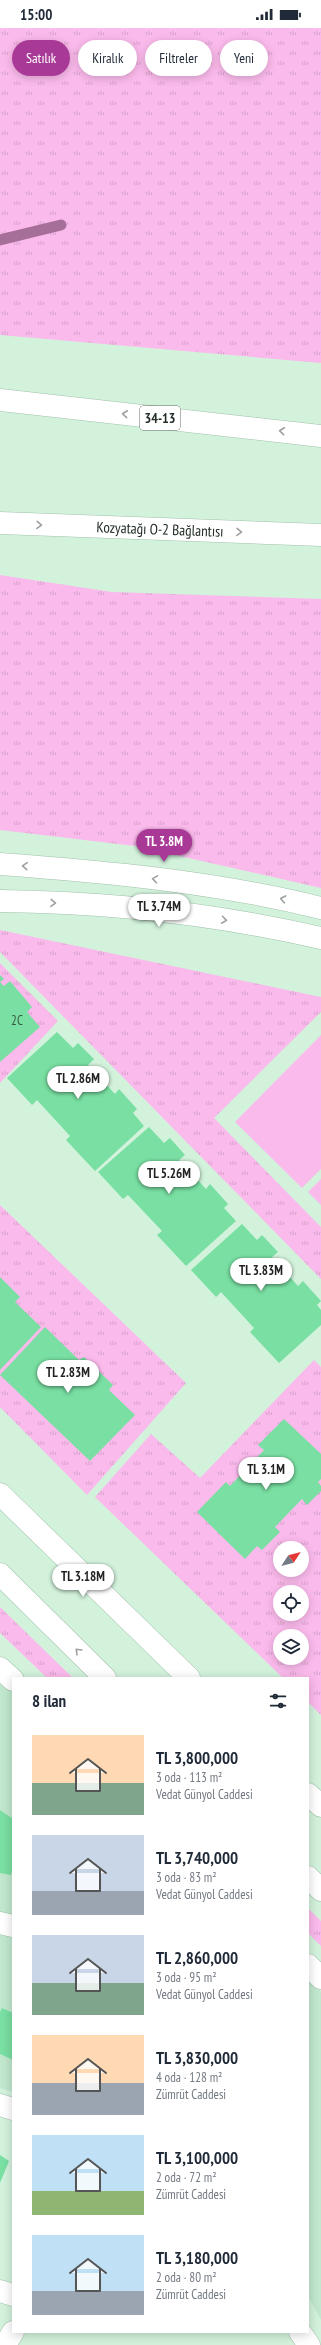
<!DOCTYPE html>
<html lang="tr">
<head>
<meta charset="utf-8">
<style>
	:root { --surface:#fff; --page:#f6f6f7; --text:#1f2937; --muted:#747a83; --accent:#a93996 }
	body { margin:0; font-family:"PT Sans Narrow",sans-serif; background:var(--page); color:var(--text); height:100vh; display:flex; flex-direction:column; font-size:15px; white-space:nowrap }
	* { box-sizing:border-box; margin:0 }
	p { font-size:13px; color:var(--muted) }
	.icon { flex:none; width:22px; height:22px; fill:none; stroke:currentColor; stroke-width:2; stroke-linecap:round; stroke-linejoin:round }
	.map { position:relative; flex:1; overflow:hidden }
	.panel { position:absolute; left:12px; top:1649px; width:297px; height:656px; display:flex; flex-direction:column; background:var(--surface); border-radius:0px; box-shadow:0 2px 10px #0003 }
	.panel>* { flex:none }
	.top-card { position:absolute; left:12px; top:12px; width:297px; height:36px; display:flex; gap:8px }
	.needle { width:26px; rotate:54deg }
	.buttons { position:absolute; left:273px; top:1513px; display:grid; gap:8px }
	.buttons a { display:grid; place-items:center; width:36px; height:36px; border-radius:50%; background:var(--surface); box-shadow:0 2px 10px #0003; font-size:20px }
	.price { position:absolute; translate:-50% -34px; padding:0 9px; border-radius:14px; background:#fff; color:#222; font-size:13px; line-height:26px; filter:drop-shadow(0 1px 2px #0008) }
	.price::after { content:''; position:absolute; left:50%; top:24px; width:12px; height:9px; margin-left:-6px; background:inherit; clip-path:polygon(0 0,100% 0,50% 100%) }
	.price.current { background:var(--accent); color:#fff }
	ul { padding:0; list-style:none }
	li { display:flex; align-items:center; gap:12px; height:100px; padding:0 20px }
	li span { display:grid; place-items:center; flex:none; width:112px; height:80px; border-radius:0px; color:#555 }
	li>.icon { margin-inline-start:auto }
	span .icon { width:48px; height:48px; fill:#fffc; stroke-width:1 }
	li b { font-size:17px }
	h2 { display:flex; justify-content:space-between; align-items:center; height:48px; padding:0 20px; font-size:17px }
	.chip { padding:0 14px; border-radius:18px; background:var(--surface); box-shadow:0 2px 10px #0003; font-size:14px; line-height:36px }
	.chip.current { background:var(--accent); color:#fff }
	.status { display:flex; justify-content:space-between; align-items:center; height:28px; padding:0 20px; background:var(--surface); direction:ltr }
	.status svg { height:11px; fill:currentColor }
	.map>svg:first-child { display:block }
	.built { fill:#c1e8ce }
	.grass { fill:url(#grass-tufts); fill-rule:evenodd }
	.garden { fill:#fbbaec }
	.lines { fill:none; stroke-linecap:round; stroke-linejoin:round }
	.stream { stroke:#a66f9a; stroke-width:11 }
	.building { fill:#79dfa2 }
	.street-casing { stroke:#a2c1ac; stroke-width:23 }
	.secondary-casing { stroke:#a2c1ac; stroke-width:23 }
	.primary-casing { stroke:#a2c1ac; stroke-width:23 }
	.highway-casing { stroke:#a2c1ac; stroke-width:23 }
	.street { stroke:#fff; stroke-width:22 }
	.secondary { stroke:#fff; stroke-width:22 }
	.primary { stroke:#fff; stroke-width:22 }
	.highway { stroke:#fff; stroke-width:22 }
	.oneway { stroke:#9ca19d }
	.labels { text-anchor:middle; dominant-baseline:central; stroke-width:3; stroke-linejoin:round; paint-order:stroke }
	.number-label { font-size:13px; fill:#385a45 }
	.shield { fill:#fff; stroke:#646d67; stroke-width:1 }
	.shield-label { font-size:14px; font-weight:bold; fill:#222e26 }
	.street-label { font-size:15px; fill:#222e26; stroke:#fff }
</style>
</head>
<body>
<div class="status"><b>15:00</b><svg viewBox="0 0 49 12"><path d="M0 12V9h3v3zM5 12V6h3v6zM10 12V3h3v9zM15 12V0h3v12zM26 1h20v11H26zM47 4h2v5h-2z"/></svg></div>
<div class="map">
<svg width="321" height="2317" viewBox="0 0 321 2317">
	<defs>
		<pattern id="grass-tufts" width="24" height="20" patternUnits="userSpaceOnUse"><rect width="24" height="20" fill="#fbbaec"/><path d="M3 7l-1-3M5 7V3M7 7l1-3M15 17l-1-3M17 17v-4M19 17l1-3" fill="none" stroke="#d7a0ca"/></pattern>
	</defs>
	<rect width="100%" height="100%" fill="#d2f2dc"/>
	<!-- built -->
	<path class="built" d="M 0,1640 L 13,1652 L 13,2064 L 0,2060 Z
		M 308,1952 L 321,1964 L 321,2292 L 308,2268 Z"/>
	<!-- grass -->
	<path class="grass" d="M 0,0 L 321,0 L 321,335 L 0,307 Z
		M 0,547 L 112,564 L 321,571 L 321,860 L 135,818 L 0,802 Z
		M 0,902 L 321,969 L 321,984 L 214,1090 L 321,1199 L 321,1251 L 0,924 Z
		M 0,935 L 58,993 L 0,1055 Z
		M 0,1177 L 186,1355 L 87,1467 L 0,1379 Z
		M 314,1332 L 321,1339 L 321,1687 L 308,1674 L 308,1650 L 283,1650 L 95,1469 L 151,1406 L 200,1450 ZM 280,1520 L 302,1520 L 302,1542 L 280,1542 ZM 280,1564 L 302,1564 L 302,1586 L 280,1586 ZM 280,1608 L 302,1608 L 302,1630 L 280,1630 Z
		M 0,1579 L 73,1650 L 47,1650 L 0,1605 Z
		M 308,1880 L 321,1893 L 321,1918 L 308,1905 Z"/>
	<!-- garden -->
	<path class="garden" d="M 321,1007 L 321,1141 L 302,1160 L 235,1094 Z
		M 321,1151 L 321,1177 L 308,1164 Z"/>
	<g class="lines">
		<!-- stream -->
		<path class="stream" d="M 0,212 L 61,197"/>
	</g>
	<!-- building -->
	<path class="building" d="M 0,947 L 4,951 L 0,954 L 4,958 L 10,953 L 32,979 L 27,984 L 40,999 L 0,1034 Z
		M 57,1004 L 73,1020 L 78,1015 L 94,1031 L 88,1037 L 115,1066 L 119,1061 L 137,1081 L 133,1085 L 144,1098 L 95,1143 L 66,1112 L 70,1108 L 37,1072 L 32,1077 L 7,1050 Z
		M 149,1099 L 164,1115 L 170,1110 L 185,1127 L 179,1132 L 206,1161 L 210,1156 L 228,1176 L 224,1180 L 236,1193 L 186,1238 L 157,1207 L 162,1203 L 128,1167 L 123,1171 L 98,1144 Z
		M 242,1196 L 257,1212 L 262,1207 L 278,1224 L 272,1229 L 298,1258 L 303,1253 L 321,1273 L 317,1277 L 321,1282 L 321,1297 L 279,1335 L 250,1304 L 254,1300 L 221,1264 L 216,1269 L 191,1242 Z
		M 0,1249 L 20,1269 L 15,1274 L 41,1299 L 0,1342 Z
		M 45,1299 L 79,1332 L 84,1329 L 113,1357 L 109,1362 L 135,1387 L 90,1433 L 0,1347 Z
		M 284,1391 L 321,1426 L 321,1451 L 318,1454 L 321,1458 L 321,1463 L 307,1477 L 302,1471 L 275,1499 L 280,1504 L 262,1522 L 257,1518 L 245,1531 L 197,1484 L 226,1454 L 230,1458 L 264,1422 L 258,1417 Z
		M 0,1782 L 13,1791 L 13,1839 L 11,1847 L 0,1845 Z
		M 2,1980 L 13,1985 L 13,2032 L 0,2026 L 0,1984 Z
		M 0,2127 L 9,2133 L 0,2155 Z"/>
	<g class="lines">
		<!-- street casing -->
		<g class="street-casing">
			<path id="street" d="M 0,1466 L 189,1650
				M 308,1766 L 321,1778
				M 0,1895 L 13,1898
				M 0,2077 L 13,2081
				M 0,2263 L 13,2267
				M 300,2304 L 309,2317
				M 5,2317 L 13,2304"/>
		</g>
		<!-- secondary casing -->
		<g class="secondary-casing">
			<path id="secondary" d="M 0,836 C 108,844 216,854 321,880
				M 0,873 C 108,874 216,886 321,910"/>
		</g>
		<!-- primary casing -->
		<g class="primary-casing">
			<path id="primary" d="M 0,1546 L 105,1650
				M 0,1640 L 13,1652
				M 308,1849 L 321,1862
				M 308,1937 L 321,1950"/>
		</g>
		<!-- highway casing -->
		<g class="highway-casing">
			<path id="highway" d="M 0,372 L 321,408
				M 0,495 L 321,507"/>
		</g>
		<!-- street -->
		<use href="#street" class="street"/>
		<!-- secondary -->
		<use href="#secondary" class="secondary"/>
		<!-- primary -->
		<use href="#primary" class="primary"/>
		<!-- highway -->
		<use href="#highway" class="highway"/>
	</g>
	<!-- one-way arrows -->
	<defs><path id="oneway-chevron" d="M-2-3.5L2.5 0L-2 3.5" fill="none" stroke-width="1.6" stroke-linecap="round" stroke-linejoin="round"/></defs>
	<g class="oneway">
		<use href="#oneway-chevron" transform="translate(125 386) rotate(-174)"/>
		<use href="#oneway-chevron" transform="translate(282 403) rotate(-174)"/>
		<use href="#oneway-chevron" transform="translate(39 497) rotate(2)"/>
		<use href="#oneway-chevron" transform="translate(239 504) rotate(2)"/>
		<use href="#oneway-chevron" transform="translate(25 838) rotate(-176)"/>
		<use href="#oneway-chevron" transform="translate(155 851) rotate(-171)"/>
		<use href="#oneway-chevron" transform="translate(283 871) rotate(-169)"/>
		<use href="#oneway-chevron" transform="translate(53 875) rotate(3)"/>
		<use href="#oneway-chevron" transform="translate(224 892) rotate(8)"/>
		<use href="#oneway-chevron" transform="translate(78 1623) rotate(-135)"/>
	</g>
	<g class="labels">
		<!-- number labels -->
		<g class="number-label">
			<text x="17" y="992">2C</text>
		</g>
		<!-- shield labels -->
		<rect class="shield" x="140" y="378" width="40" height="24" rx="3"/>
		<g class="shield-label">
			<text x="160" y="390">34-13</text>
		</g>
		<!-- street labels -->
		<g class="street-label">
			<text transform="translate(160 501) rotate(2)">Kozyatağı O-2 Bağlantısı</text>
		</g>
	</g>
</svg>
<div class="buttons">
<a><svg class="needle" viewBox="-14 -14 28 28"><path d="M0-13l5 13h-10z" fill="#e53935"/><path d="M0 13l5-13h-10z" fill="#747a83"/></svg></a>
<a><svg class="icon" aria-label="locate" viewBox="0 0 24 24"><circle cx="12" cy="12" r="6"/><path d="M12 2v4M12 18v4M2 12h4M18 12h4"/></svg></a>
<a><svg class="icon" aria-label="layers" viewBox="0 0 24 24"><path d="M12 4l9 5-9 5-9-5zM3 14l9 5 9-5"/></svg></a>
</div>
<b class="price current" style="left:164px;top:835px">TL 3.8M</b>
<b class="price" style="left:159px;top:900px">TL 3.74M</b>
<b class="price" style="left:78px;top:1072px">TL 2.86M</b>
<b class="price" style="left:169px;top:1167px">TL 5.26M</b>
<b class="price" style="left:261px;top:1264px">TL 3.83M</b>
<b class="price" style="left:68px;top:1366px">TL 2.83M</b>
<b class="price" style="left:266px;top:1463px">TL 3.1M</b>
<b class="price" style="left:83px;top:1570px">TL 3.18M</b>
<div class="top-card">
<a class="chip current">Satılık</a>
<a class="chip">Kiralık</a>
<a class="chip">Filtreler</a>
<a class="chip">Yeni</a>
</div>
<section class="panel">
<h2>8 ilan<svg class="icon" aria-label="filters" viewBox="0 0 24 24"><path d="M4 7h16M4 17h16"/><circle cx="9" cy="7" r="2"/><circle cx="15" cy="17" r="2"/></svg></h2>
<ul>
<li><span style="background:linear-gradient(#ffd9b3 60%,#7fa58c 0)"><svg class="icon" aria-label="home" viewBox="0 0 24 24"><path d="M3 11l9-7 9 7M6 9v11h12V9"/></svg></span><div><b>TL 3,800,000</b><p>3 oda · 113 m²</p><p>Vedat Günyol Caddesi</p></div></li>
<li><span style="background:linear-gradient(#c9d6e8 70%,#9aa5b1 0)"><svg class="icon" aria-label="home" viewBox="0 0 24 24"><path d="M3 11l9-7 9 7M6 9v11h12V9"/></svg></span><div><b>TL 3,740,000</b><p>3 oda · 83 m²</p><p>Vedat Günyol Caddesi</p></div></li>
<li><span style="background:linear-gradient(#c9d6e8 60%,#7fa58c 0)"><svg class="icon" aria-label="home" viewBox="0 0 24 24"><path d="M3 11l9-7 9 7M6 9v11h12V9"/></svg></span><div><b>TL 2,860,000</b><p>3 oda · 95 m²</p><p>Vedat Günyol Caddesi</p></div></li>
<li><span style="background:linear-gradient(#ffd9b3 60%,#9aa5b1 0)"><svg class="icon" aria-label="home" viewBox="0 0 24 24"><path d="M3 11l9-7 9 7M6 9v11h12V9"/></svg></span><div><b>TL 3,830,000</b><p>4 oda · 128 m²</p><p>Zümrüt Caddesi</p></div></li>
<li><span style="background:linear-gradient(#bfe0f5 70%,#8fb573 0)"><svg class="icon" aria-label="home" viewBox="0 0 24 24"><path d="M3 11l9-7 9 7M6 9v11h12V9"/></svg></span><div><b>TL 3,100,000</b><p>2 oda · 72 m²</p><p>Zümrüt Caddesi</p></div></li>
<li><span style="background:linear-gradient(#bfe0f5 70%,#9aa5b1 0)"><svg class="icon" aria-label="home" viewBox="0 0 24 24"><path d="M3 11l9-7 9 7M6 9v11h12V9"/></svg></span><div><b>TL 3,180,000</b><p>2 oda · 80 m²</p><p>Zümrüt Caddesi</p></div></li>
</ul>
</section>
</div>
</body>
</html>
